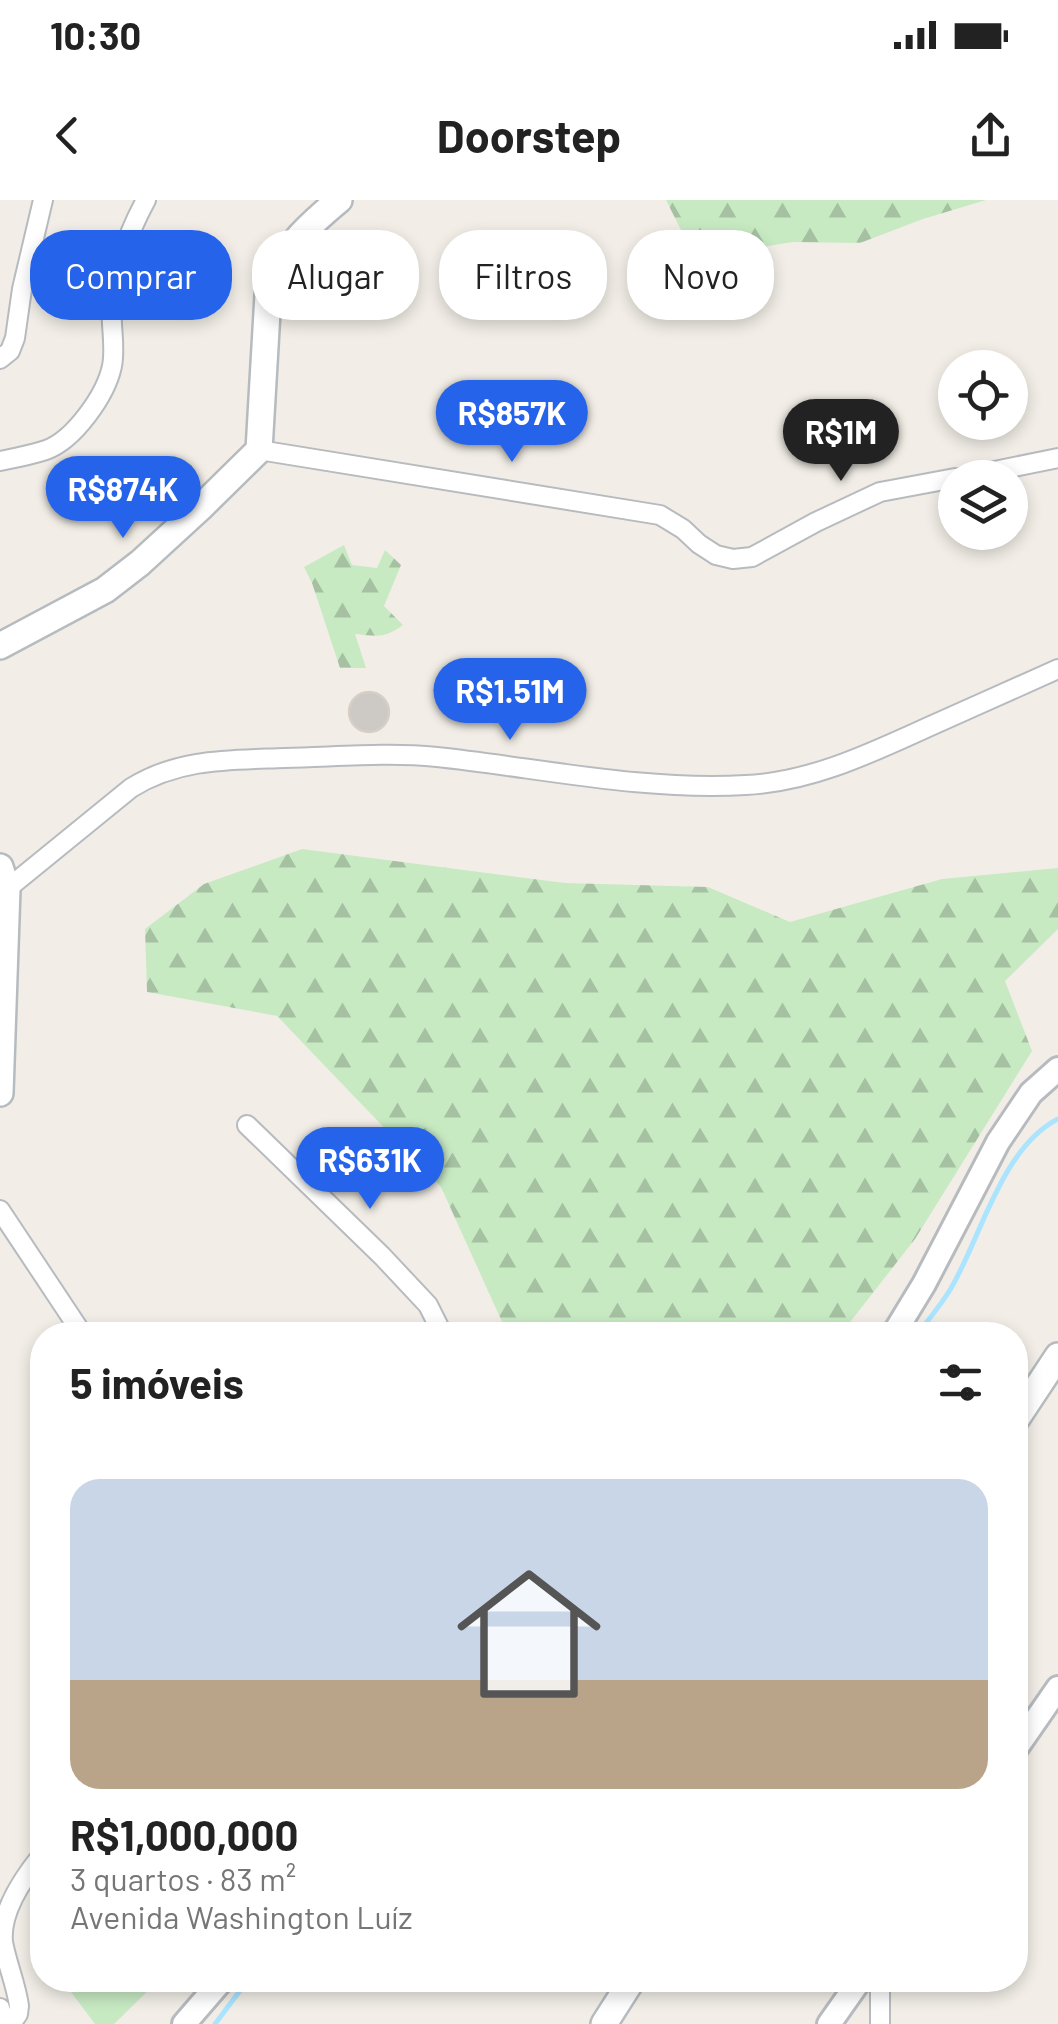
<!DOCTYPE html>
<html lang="pt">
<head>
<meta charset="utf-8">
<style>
	:root { --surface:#fff; --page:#f2f2f2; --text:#222; --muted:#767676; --line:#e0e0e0; --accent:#2563eb }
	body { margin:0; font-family:Barlow,sans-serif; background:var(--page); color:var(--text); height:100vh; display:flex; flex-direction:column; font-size:38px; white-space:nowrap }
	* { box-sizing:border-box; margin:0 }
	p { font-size:32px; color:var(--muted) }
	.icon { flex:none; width:55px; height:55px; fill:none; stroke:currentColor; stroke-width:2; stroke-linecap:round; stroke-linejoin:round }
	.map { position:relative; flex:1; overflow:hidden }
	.sheet { position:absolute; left:30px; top:1122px; width:998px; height:670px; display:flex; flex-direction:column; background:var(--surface); border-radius:40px; box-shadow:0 5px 15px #0003 }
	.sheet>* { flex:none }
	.hud { position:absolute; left:30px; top:30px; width:1000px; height:90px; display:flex; gap:20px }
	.buttons { position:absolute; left:938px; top:150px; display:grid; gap:20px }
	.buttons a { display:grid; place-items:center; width:90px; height:90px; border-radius:50%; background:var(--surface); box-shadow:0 5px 15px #0003; font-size:50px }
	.price { position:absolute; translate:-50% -85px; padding:0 22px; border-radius:35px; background:var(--accent); color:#fff; font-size:32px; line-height:65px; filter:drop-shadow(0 2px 5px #0008) }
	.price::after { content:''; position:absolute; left:50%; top:60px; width:30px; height:22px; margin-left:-15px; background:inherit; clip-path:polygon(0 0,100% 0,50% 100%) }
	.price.selected { background:#222; color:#fff }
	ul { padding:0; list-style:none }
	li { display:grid; align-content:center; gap:20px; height:530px; padding:0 40px }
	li+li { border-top:2px solid var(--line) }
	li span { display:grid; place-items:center; height:310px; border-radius:30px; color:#555 }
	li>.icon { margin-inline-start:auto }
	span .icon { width:180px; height:180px; fill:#fffc; stroke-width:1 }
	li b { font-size:42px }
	h2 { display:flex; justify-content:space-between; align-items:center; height:120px; padding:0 40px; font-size:42px }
	.tag { padding:0 35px; border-radius:40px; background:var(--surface); box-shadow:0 5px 15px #0003; font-size:35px; line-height:90px }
	.tag.selected { background:var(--accent); color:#fff }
	.status { display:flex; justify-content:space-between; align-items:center; height:70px; padding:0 50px; background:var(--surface); direction:ltr }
	.status svg { height:28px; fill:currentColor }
	header { display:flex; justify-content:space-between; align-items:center; height:130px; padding:0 40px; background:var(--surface); font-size:45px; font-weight:700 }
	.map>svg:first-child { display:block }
	.grass { fill:#c7eac3 }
	.forest { fill:url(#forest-firs) }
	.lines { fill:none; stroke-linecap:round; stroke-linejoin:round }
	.stream { stroke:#aae4ff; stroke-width:5 }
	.building { fill:#cdc9c4; stroke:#d7cfc5; stroke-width:2.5 }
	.minor-casing { stroke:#b7bbbf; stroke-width:22 }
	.tertiary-casing { stroke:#b7bbbf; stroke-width:28 }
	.secondary-casing { stroke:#b5bbbf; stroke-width:30 }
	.minor { stroke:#fff; stroke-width:18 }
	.tertiary { stroke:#fff; stroke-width:22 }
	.secondary { stroke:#fff; stroke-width:25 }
</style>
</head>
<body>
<div class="status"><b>10:30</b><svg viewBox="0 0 49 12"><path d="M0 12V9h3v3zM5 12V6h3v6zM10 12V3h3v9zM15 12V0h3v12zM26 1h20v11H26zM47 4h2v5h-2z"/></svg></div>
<header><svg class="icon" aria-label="back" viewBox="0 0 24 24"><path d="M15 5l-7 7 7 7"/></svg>Doorstep<svg class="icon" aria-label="share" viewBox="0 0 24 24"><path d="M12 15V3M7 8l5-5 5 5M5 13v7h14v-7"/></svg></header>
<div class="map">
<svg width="1058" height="1824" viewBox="0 0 1058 1824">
	<defs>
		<pattern id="forest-firs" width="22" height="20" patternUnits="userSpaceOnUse" patternTransform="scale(2.5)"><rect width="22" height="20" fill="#c7eac3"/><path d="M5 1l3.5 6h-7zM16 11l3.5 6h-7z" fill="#a5c1a2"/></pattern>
	</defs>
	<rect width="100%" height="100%" fill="#f2eee7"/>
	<!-- grass -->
	<path class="grass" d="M 62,1780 L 159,1780 L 114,1824 L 95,1824 Z"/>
	<!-- forest -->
	<path class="forest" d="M 666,0 L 986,0 L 923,19 L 860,43 L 793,42 L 695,58 Z
		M 344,345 L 352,365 L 377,368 L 385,350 L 401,365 L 384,406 L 403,425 C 384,439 377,436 355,434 L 366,468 L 340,468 L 312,383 L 304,367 Z
		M 302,649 L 565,683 L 708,687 L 790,722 L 942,679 L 1058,668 L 1058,729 L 1005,781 L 1032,851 L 915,1039 L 840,1135 L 508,1135 L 441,987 L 277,816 L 147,792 L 145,729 L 204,684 Z"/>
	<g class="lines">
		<!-- stream -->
		<path class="stream" d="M 917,1135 C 928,1120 940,1106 950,1090 C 981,1038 1001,948 1058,919
			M 215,1824 L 248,1780"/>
	</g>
	<!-- building -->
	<path class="building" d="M349 512a20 20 0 1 1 40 0a20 20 0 1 1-40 0Z"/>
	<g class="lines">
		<!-- minor casing -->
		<g class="minor-casing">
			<path id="minor" d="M 0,159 L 10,151 L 15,138 L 22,89 L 43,0
				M 259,250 L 660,315 L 683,329 L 699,344 L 716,355 L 733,359 L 752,357 L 816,322 L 880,292 L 955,278
				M 0,261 C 15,258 31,255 46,250 C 74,240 106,195 112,166 C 116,146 110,124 112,104 C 116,68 129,31 146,0
				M 960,278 L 1058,258
				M 7,689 L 131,588 C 179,558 230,560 285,558 C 335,557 387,552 437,557 C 540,568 642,591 746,585 C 810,582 869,554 926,528 C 970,508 1014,489 1058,469
				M 247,925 L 382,1056 L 428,1105 L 443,1135
				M 0,1010 L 83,1135
				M 880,1780 L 880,1824
				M 0,1808 L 4,1824
				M 11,1824 L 18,1814 L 19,1806 C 16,1784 7,1764 3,1742 C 0,1711 24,1677 42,1655"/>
		</g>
		<!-- tertiary casing -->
		<g class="tertiary-casing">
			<path id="tertiary" d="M 893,1135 L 924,1084 L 998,942 L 1031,893 L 1058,869
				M 1015,1550 L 1058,1488
				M 184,1824 L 222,1780
				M 829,1824 L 860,1780"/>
		</g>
		<!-- secondary casing -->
		<g class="secondary-casing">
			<path id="secondary" d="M 0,446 L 105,390 L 140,363 L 200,308 L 259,250 L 268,95 C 282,49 303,30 339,0
				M 0,667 L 7,689 L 0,893
				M 1015,1221 L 1058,1156
				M 604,1824 L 632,1780"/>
		</g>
		<!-- minor -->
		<use href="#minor" class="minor"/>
		<!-- tertiary -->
		<use href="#tertiary" class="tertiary"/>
		<!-- secondary -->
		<use href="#secondary" class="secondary"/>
	</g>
</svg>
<div class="buttons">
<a><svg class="icon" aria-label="locate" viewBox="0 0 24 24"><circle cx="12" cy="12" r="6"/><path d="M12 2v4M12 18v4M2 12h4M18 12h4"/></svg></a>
<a><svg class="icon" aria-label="layers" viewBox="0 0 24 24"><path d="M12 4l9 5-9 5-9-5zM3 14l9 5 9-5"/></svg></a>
</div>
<b class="price" style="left:512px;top:265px">R$857K</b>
<b class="price selected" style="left:841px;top:284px">R$1M</b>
<b class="price" style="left:123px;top:341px">R$874K</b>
<b class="price" style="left:510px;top:543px">R$1.51M</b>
<b class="price" style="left:370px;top:1012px">R$631K</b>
<div class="hud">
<a class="tag selected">Comprar</a>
<a class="tag">Alugar</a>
<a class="tag">Filtros</a>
<a class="tag">Novo</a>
</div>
<section class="sheet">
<h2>5 imóveis<svg class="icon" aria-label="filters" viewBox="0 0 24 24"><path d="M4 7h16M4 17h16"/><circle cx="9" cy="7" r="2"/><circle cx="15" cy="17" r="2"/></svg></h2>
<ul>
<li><span style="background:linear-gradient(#c9d6e8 65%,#b9a48a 0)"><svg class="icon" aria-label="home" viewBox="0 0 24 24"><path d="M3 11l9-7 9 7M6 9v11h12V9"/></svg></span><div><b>R$1,000,000</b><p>3 quartos · 83 m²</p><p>Avenida Washington Luíz</p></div></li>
</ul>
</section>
</div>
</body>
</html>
